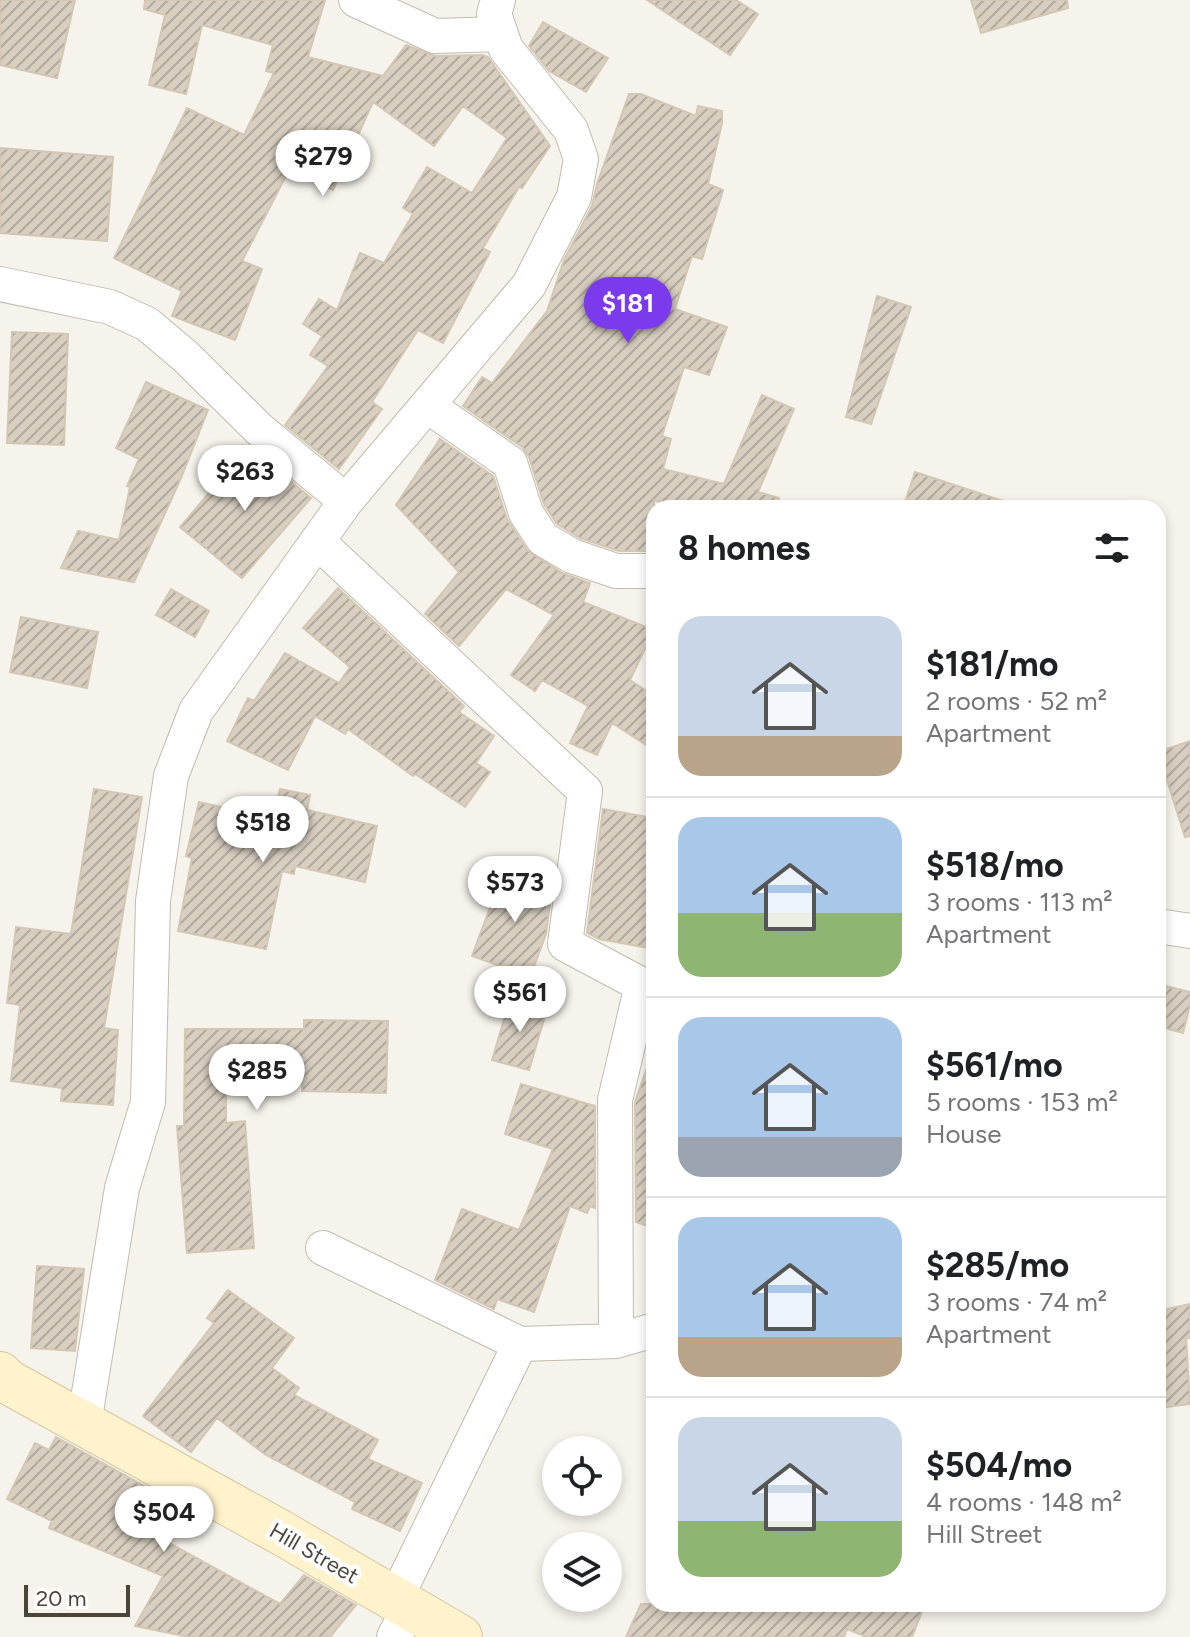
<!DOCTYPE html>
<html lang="en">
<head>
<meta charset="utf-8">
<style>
	:root { --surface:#fff; --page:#f2f2f2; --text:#202124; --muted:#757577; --line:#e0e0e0; --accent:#7c3aed }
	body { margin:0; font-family:Figtree,sans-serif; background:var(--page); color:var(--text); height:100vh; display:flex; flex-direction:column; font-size:30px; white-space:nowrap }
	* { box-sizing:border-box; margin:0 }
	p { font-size:26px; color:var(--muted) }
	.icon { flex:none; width:44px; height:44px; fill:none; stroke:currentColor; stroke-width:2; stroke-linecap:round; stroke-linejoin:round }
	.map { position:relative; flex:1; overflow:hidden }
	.details { position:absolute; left:646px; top:500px; width:520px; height:1112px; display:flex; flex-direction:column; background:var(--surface); border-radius:24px; box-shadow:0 4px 12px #0003 }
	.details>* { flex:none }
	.fabs { position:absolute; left:542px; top:1436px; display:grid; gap:16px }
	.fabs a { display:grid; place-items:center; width:80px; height:80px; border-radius:50%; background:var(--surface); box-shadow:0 4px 12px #0003; font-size:40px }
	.scale { position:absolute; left:24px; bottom:20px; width:106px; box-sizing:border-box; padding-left:8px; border:4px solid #4b4439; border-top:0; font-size:22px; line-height:28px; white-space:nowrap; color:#4b4439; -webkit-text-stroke:6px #fff; paint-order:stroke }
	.price { position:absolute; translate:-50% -68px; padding:0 18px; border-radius:28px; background:#fff; color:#222; font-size:26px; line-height:52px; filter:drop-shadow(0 2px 4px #0008) }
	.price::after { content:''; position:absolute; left:50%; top:48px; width:24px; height:18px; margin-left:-12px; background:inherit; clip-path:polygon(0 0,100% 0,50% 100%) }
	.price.active { background:var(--accent); color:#fff }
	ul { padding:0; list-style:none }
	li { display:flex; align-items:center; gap:24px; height:200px; padding:0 32px }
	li+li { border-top:2px solid var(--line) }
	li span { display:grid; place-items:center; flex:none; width:224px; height:160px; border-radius:24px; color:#555 }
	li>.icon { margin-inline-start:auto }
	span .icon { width:96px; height:96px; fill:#fffc; stroke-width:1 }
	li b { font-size:34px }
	h2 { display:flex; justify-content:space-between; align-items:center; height:96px; padding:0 32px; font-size:34px }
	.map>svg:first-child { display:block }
	.building { fill:url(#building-hatch); stroke:#d3c7b4; stroke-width:2 }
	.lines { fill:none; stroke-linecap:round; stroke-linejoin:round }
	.minor-casing { stroke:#c2bbae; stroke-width:36 }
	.secondary-casing { stroke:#d6c79b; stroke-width:46 }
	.minor { stroke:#fff; stroke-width:34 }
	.secondary { stroke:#fff3cd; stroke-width:44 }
	.labels { text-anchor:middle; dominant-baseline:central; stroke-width:8; stroke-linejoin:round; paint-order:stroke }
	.street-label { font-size:22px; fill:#4b4439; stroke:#fff }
</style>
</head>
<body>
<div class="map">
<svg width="1190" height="1637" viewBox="0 0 1190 1637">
	<defs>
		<pattern id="building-hatch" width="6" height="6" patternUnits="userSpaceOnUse" patternTransform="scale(2)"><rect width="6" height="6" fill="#d8cfc1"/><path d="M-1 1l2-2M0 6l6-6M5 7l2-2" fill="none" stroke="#b1aa9e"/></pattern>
	</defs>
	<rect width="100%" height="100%" fill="#f6f3ec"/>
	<!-- building -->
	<path class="building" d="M 0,0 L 75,0 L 57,78 L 0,65 Z
		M 145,0 L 325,0 L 308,57 L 383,76 L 406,45 L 435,56 L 482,55 L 488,57 L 550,146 L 522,188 L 519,187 L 483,248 L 490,252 L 443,343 L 418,330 L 372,402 L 382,409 L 339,469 L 285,425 L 328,366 L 310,355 L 322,336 L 303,324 L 319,299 L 337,310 L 360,253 L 384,263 L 413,214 L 403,208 L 427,167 L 472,193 L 507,138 L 463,106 L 434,146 L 373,102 L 333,190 L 289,170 L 242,261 L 262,269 L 235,340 L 172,316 L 182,291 L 114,258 L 187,108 L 244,135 L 274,73 L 266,71 L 273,45 L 202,25 L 186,94 L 149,85 L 165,15 L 144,9 Z
		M 647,0 L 736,0 L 758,14 L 730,55 Z
		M 971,0 L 1067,0 L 1068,8 L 981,33 Z
		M 543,22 L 608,58 L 586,92 L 549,71 L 529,46 Z
		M 629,94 L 641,94 L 696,116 L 698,106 L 722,111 L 722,123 L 708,184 L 723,190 L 702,259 L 692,256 L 675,309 L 727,327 L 709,375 L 684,367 L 662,436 L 671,439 L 663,469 L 724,484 L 762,395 L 794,409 L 758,492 L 779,498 L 778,508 L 678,508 L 654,500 L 654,551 L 619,551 L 580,538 L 557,524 L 544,504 L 529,457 L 522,447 L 463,406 L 482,377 L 492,383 L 547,311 L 564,260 L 592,206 L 597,184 Z
		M 0,148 L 113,157 L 107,241 L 0,233 Z
		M 877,296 L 911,307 L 871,424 L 846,417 Z
		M 12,332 L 68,334 L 64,445 L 7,443 Z
		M 146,382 L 208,410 L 181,478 L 134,582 L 61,568 L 78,531 L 119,540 L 130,487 L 127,486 L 139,459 L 116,448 Z
		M 440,439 L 493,476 L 507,519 L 527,550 L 562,573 L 590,583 L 583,602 L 654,630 L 630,680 L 654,696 L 654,750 L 612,723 L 597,755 L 570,743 L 588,706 L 542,680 L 535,691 L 511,675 L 554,615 L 506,589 L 459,646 L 425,614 L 459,572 L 396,505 Z
		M 243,453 L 257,465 L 262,457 L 311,498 L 242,578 L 180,527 Z
		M 915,472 L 1006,502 L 1005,508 L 903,508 Z
		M 338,588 L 464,706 L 459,712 L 494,736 L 476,763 L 490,772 L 465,807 L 415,774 L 413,776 L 348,729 L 345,734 L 315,716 L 288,770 L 227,741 L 248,698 L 254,701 L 285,653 L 339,683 L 350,667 L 303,628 Z
		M 171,589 L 209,611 L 195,637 L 156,615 Z
		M 21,617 L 98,632 L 87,688 L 10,672 Z
		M 1190,741 L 1190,836 L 1185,837 L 1158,752 Z
		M 94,789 L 142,797 L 104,1028 L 118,1030 L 113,1105 L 61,1101 L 62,1088 L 11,1081 L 20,1005 L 7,1003 L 16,927 L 71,934 Z
		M 280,789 L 310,795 L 307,810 L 377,826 L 365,882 L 295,866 L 294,874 L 282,871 L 266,949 L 178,931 L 192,858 L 186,856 L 199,802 L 273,819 Z
		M 603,809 L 654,818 L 654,836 L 648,869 L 654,870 L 654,949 L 599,939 L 587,933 Z
		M 504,870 L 552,888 L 546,934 L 530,977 L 472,956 Z
		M 1158,984 L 1190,992 L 1190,1005 L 1183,1033 L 1158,1026 Z
		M 510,999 L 547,1009 L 529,1070 L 492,1060 Z
		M 304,1020 L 388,1021 L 386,1093 L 302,1091 L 303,1065 L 226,1065 L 226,1123 L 245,1121 L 254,1248 L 187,1253 L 177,1126 L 184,1126 L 185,1029 L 304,1029 Z
		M 650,1059 L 654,1059 L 654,1228 L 636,1222 L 635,1102 Z
		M 521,1084 L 595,1106 L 595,1208 L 590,1206 L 587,1213 L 570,1206 L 534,1312 L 497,1299 L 494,1309 L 435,1280 L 462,1209 L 519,1230 L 553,1149 L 505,1134 Z
		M 37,1266 L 84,1269 L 75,1351 L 31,1348 Z
		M 228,1290 L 294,1338 L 272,1368 L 299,1388 L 294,1395 L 378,1440 L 368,1459 L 422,1483 L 400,1531 L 352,1509 L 355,1502 L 266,1455 L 217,1418 L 191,1452 L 143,1416 L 214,1323 L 207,1318 Z
		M 1190,1304 L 1190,1338 L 1186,1338 L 1190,1404 L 1158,1408 L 1158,1311 Z
		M 56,1437 L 157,1493 L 142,1528 L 280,1604 L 304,1575 L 356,1605 L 330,1637 L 189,1637 L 135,1626 L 163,1576 L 49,1528 L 52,1521 L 7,1499 L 35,1443 L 49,1450 Z
		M 641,1604 L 925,1604 L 912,1637 L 867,1637 L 847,1629 L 844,1637 L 626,1637 Z"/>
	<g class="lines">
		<!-- minor casing -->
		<g class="minor-casing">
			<path id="minor" d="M 356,0 L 435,36 L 501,34
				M 0,284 L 110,307 L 147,324 L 185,356 L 259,429 L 346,501
				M 428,406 L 510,463 L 526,513 L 543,539 L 572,556 L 616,571 L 654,571
				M 317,541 L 585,791 L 565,944 L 642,985 L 615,1100 L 616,1341
				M 1158,926 L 1190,931
				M 323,1248 L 520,1344 L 395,1600
				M 520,1344 L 616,1341 L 654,1330
				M 84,1424 L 122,1188 L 148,1102 L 153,901 L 171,776 L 196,711 L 346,501 L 529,285 L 574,197 L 581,159 L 571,130 L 506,49 L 494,14 L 498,0
				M 394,1637 L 409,1608"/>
		</g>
		<!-- secondary casing -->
		<g class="secondary-casing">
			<path id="secondary" d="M 0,1374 L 10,1383 L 280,1532 L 460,1637"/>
		</g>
		<!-- minor -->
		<use href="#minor" class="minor"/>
		<!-- secondary -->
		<use href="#secondary" class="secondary"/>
	</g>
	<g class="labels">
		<!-- street labels -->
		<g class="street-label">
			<text transform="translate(314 1553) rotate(30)">Hill Street</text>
		</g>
	</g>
</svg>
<div class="fabs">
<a><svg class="icon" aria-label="locate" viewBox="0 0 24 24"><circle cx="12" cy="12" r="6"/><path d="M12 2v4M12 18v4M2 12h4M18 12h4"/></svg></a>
<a><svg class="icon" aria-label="layers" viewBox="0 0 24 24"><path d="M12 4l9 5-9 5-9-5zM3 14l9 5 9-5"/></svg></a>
</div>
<div class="scale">20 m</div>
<b class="price" style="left:323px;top:198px">$279</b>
<b class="price active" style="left:628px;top:345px">$181</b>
<b class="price" style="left:245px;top:513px">$263</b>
<b class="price" style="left:263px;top:864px">$518</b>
<b class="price" style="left:515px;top:924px">$573</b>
<b class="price" style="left:520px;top:1034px">$561</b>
<b class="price" style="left:257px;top:1112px">$285</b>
<b class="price" style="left:164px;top:1554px">$504</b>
<section class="details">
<h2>8 homes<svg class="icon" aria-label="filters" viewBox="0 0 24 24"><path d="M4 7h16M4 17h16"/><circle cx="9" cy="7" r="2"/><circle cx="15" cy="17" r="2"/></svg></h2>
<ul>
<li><span style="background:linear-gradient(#c9d6e8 75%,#b9a48a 0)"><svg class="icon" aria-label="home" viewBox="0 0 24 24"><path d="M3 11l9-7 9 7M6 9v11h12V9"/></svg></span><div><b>$181/mo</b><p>2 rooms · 52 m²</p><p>Apartment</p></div></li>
<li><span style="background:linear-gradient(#a9c7e8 60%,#8fb573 0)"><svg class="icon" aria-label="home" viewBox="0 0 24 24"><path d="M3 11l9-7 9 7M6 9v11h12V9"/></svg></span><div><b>$518/mo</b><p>3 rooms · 113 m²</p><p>Apartment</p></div></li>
<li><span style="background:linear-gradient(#a9c7e8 75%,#9aa5b1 0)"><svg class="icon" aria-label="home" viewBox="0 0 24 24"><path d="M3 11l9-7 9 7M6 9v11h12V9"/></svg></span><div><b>$561/mo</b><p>5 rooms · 153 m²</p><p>House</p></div></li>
<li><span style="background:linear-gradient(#a9c7e8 75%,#b9a48a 0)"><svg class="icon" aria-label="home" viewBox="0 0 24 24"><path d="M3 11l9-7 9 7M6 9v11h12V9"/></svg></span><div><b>$285/mo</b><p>3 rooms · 74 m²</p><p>Apartment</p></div></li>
<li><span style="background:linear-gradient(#c9d6e8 65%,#8fb573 0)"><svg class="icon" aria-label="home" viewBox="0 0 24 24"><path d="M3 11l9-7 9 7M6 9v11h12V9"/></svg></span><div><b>$504/mo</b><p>4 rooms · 148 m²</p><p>Hill Street</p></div></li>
</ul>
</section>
</div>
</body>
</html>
